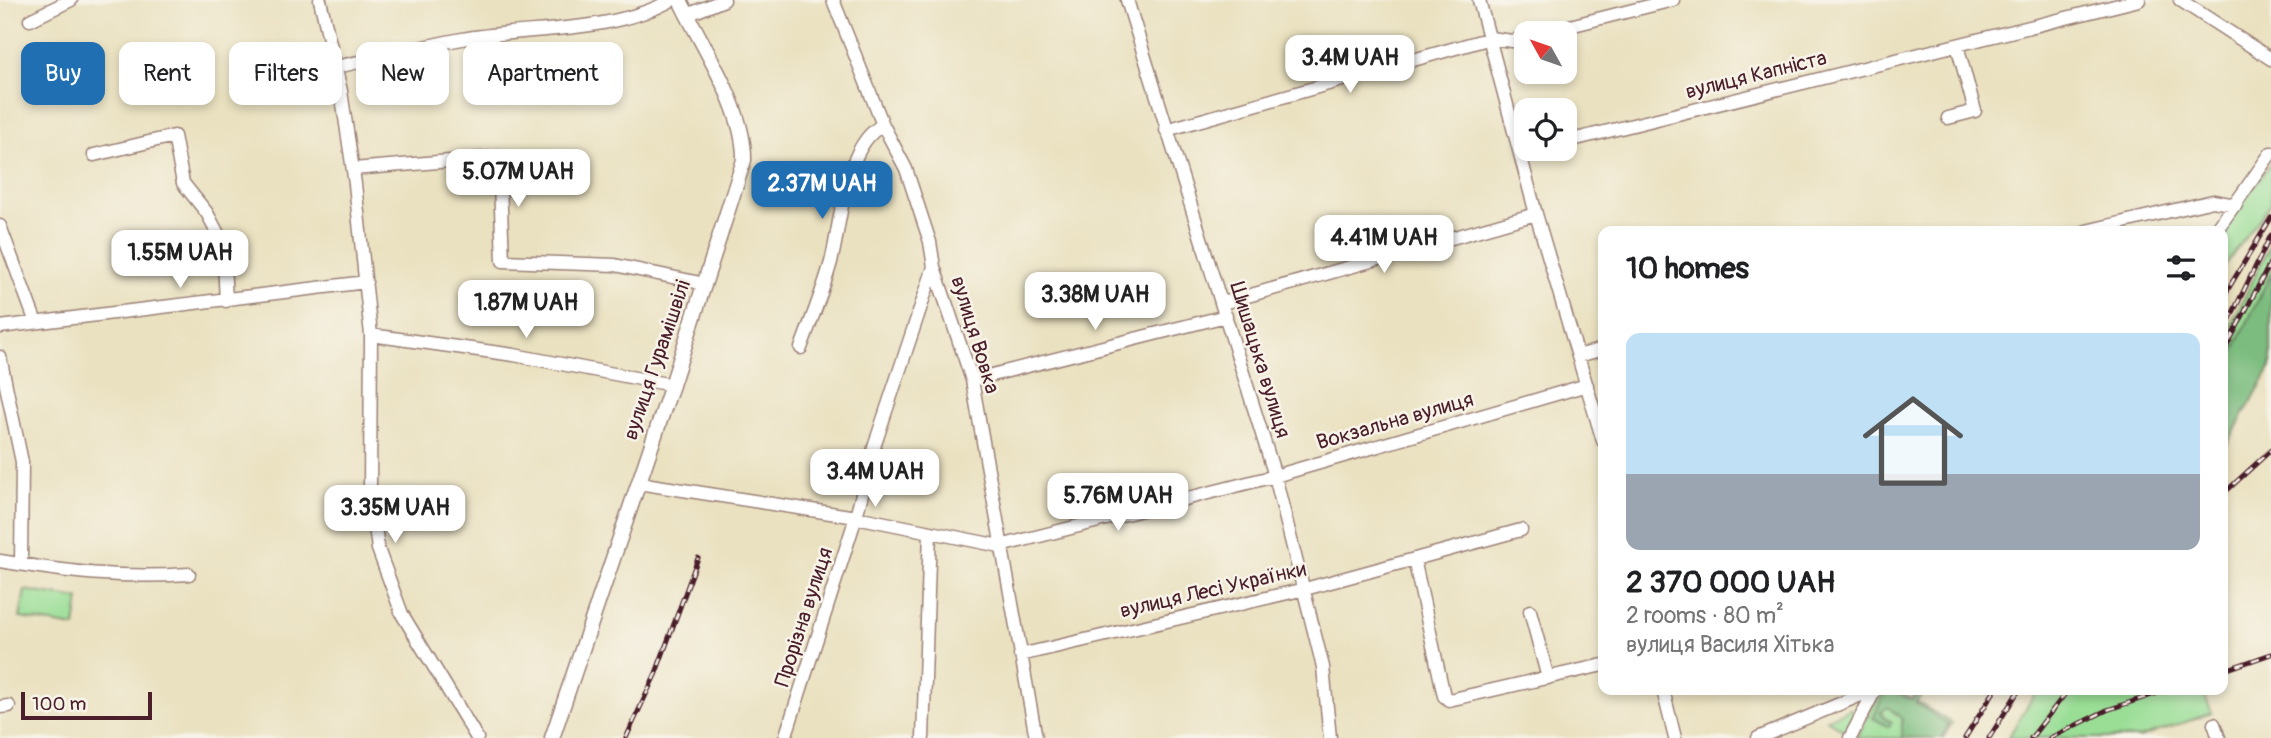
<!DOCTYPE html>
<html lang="en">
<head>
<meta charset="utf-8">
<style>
	:root { --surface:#fff; --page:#f2f2f2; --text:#202124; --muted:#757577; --line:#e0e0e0; --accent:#1f6fb2 }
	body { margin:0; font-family:Pangolin,sans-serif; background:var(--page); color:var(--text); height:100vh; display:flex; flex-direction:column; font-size:26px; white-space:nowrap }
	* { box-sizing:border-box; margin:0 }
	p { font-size:23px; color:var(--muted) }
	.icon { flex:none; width:38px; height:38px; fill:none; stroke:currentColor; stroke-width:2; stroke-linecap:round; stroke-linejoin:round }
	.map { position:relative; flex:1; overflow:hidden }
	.details { position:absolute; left:1598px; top:226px; width:630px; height:469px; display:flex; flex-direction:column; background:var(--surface); border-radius:14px; box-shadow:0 4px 10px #0003 }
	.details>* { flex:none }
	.guide { position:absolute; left:21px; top:42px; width:665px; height:63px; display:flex; gap:14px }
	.needle { width:46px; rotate:310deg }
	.fabs { position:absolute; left:1514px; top:21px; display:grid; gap:14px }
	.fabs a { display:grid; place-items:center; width:63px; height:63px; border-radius:14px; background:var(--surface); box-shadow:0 4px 10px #0003; font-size:35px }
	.scale { position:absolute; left:21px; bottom:18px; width:131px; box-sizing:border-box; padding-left:7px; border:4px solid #4a1f2b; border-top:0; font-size:19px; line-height:24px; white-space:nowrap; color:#4a1f2b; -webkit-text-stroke:5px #f7f3e8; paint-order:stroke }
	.price { position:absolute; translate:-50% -60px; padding:0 16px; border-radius:14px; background:#fff; color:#222; font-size:23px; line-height:46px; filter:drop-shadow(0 2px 4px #0008) }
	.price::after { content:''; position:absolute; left:50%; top:42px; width:21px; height:16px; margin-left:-10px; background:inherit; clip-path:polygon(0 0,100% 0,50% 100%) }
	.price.current { background:var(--accent); color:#fff }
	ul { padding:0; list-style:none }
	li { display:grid; align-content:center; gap:14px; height:371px; padding:0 28px }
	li+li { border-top:2px solid var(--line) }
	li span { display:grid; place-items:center; height:217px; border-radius:14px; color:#555 }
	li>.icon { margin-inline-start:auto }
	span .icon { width:126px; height:126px; fill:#fffc; stroke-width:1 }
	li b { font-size:30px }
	h2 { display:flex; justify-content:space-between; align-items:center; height:84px; padding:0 28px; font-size:30px }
	.tag { padding:0 24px; border-radius:14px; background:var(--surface); box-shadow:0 4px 10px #0003; font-size:24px; line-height:63px }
	.tag.current { background:var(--accent); color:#fff }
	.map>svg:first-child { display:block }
	.green { fill:#9ade96; stroke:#727e60; stroke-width:2 }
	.forest { fill:#7bbd7f; stroke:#626e55; stroke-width:2 }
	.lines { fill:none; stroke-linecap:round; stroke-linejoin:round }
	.minor-casing { stroke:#9a8076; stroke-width:15 }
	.major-casing { stroke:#9a8076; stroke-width:17 }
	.minor { stroke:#fff; stroke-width:12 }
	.major { stroke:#fff; stroke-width:14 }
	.rail-casing { stroke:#4a1f2b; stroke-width:5 }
	.rail { stroke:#f7f3e8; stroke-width:2.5; stroke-dasharray:8; stroke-linecap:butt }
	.labels { text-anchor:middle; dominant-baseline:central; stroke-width:5; stroke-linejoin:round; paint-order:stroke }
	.street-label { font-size:21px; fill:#4a1f2b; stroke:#f7f3e8 }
</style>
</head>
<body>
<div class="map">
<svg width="2271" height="738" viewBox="0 0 2271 738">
	<rect width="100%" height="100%" fill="#f7f3e8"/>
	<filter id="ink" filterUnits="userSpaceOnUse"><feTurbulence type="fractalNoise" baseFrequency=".0143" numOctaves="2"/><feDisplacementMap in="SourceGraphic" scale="14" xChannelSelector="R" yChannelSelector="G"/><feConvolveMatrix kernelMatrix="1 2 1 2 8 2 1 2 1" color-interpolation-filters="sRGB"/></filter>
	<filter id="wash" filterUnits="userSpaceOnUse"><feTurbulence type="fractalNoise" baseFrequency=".00686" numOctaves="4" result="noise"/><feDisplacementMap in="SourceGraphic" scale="28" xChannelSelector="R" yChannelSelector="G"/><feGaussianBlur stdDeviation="1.57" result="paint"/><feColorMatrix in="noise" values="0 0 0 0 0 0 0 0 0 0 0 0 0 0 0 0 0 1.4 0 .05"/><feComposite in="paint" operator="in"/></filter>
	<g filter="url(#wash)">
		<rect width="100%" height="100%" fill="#eae1c0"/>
		<!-- green -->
		<path class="green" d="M 2271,162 L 2271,203 L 2223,268 L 2222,233 Z
			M 2271,243 L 2271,287 L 2223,386 L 2223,341 Z
			M 25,590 L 79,599 L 75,627 L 20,618 Z
			M 1882,690 L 1896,690 L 1912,699 L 1918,690 L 1924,690 L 1917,702 L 1952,723 L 1943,738 L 1856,738 Z
			M 2037,690 L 2202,690 L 2212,713 L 2139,738 L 2008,738 Z
			M 1850,709 L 1856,714 L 1849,727 L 1842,730 L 1827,719 Z"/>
		<!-- forest -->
		<path class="forest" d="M 2271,273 L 2271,367 L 2223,451 L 2223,372 Z
			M 1892,690 L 1912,700 L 1919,690 L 1923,690 L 1916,703 L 1949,725 L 1941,738 L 1902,738 L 1902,719 L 1888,707 L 1881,712 L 1884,718 L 1892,722 L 1889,727 L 1873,718 L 1883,696 Z"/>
	</g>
	<g filter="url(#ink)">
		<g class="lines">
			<!-- minor casing -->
			<g class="minor-casing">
				<path id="minor" d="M 320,0 L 341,91 L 355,184 L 371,335 L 370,489 L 378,549 L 402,614 L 477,738
					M 833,0 L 883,125 L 906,169 L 930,242 L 934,267 L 972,380 L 1036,738
					M 1127,0 L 1275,476 L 1323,667 L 1330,738
					M 1479,0 L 1536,214 L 1603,441
					M 2180,0 L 2271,59
					M 687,15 L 724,0
					M 30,20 L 71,0
					M 1542,33 L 1673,0
					M 336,67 C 378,58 420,47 462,39 C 530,27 610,34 672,0
					M 1948,118 L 1975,111 L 1957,45
					M 1166,130 L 1491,38 L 1512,41 L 1526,37
					M 1564,142 L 2139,0
					M 1520,154 L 1539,149
					M 94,155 L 174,136 L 183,183 L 207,213 L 223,243 L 226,301
					M 353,169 L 499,157 L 503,261 L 615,265 L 705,284
					M 0,226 L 35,320
					M 2086,231 L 2213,201 L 2236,205
					M 2216,231 L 2271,153
					M 1223,303 L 1536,214
					M 0,327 L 366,282
					M 371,335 L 514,355 L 672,385
					M 801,348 C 811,320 823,291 831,262 C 841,225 844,144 883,125
					M 1578,356 L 1603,349
					M 0,357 L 22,462 L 21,564
					M 972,380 L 1226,316
					M 638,483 L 856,517 L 1000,546 L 1275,476 L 1587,385
					M 1414,559 L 1444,696 L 1449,700 L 1603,665
					M 0,561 C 68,572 120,579 189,574
					M 1530,611 L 1548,678
					M 1020,655 L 1305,589 L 1521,530
					M 1663,690 L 1675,738
					M 0,707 L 9,706
					M 2214,724 L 2219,738
					M 785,738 L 856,517 L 875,444 L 934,267
					M 923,738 L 930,532
					M 1758,738 L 1873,690
					M 1850,738 L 1875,690"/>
			</g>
			<!-- major casing -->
			<g class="major-casing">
				<path id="major" d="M 552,738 L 672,385 L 744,160 C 745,108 702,47 680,0"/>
			</g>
			<!-- minor -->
			<use href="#minor" class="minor"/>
			<!-- major -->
			<use href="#major" class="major"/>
			<!-- rail casing -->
			<g class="rail-casing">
				<path id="rail" d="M 2222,299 L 2271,218
					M 2222,335 L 2271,235
					M 2222,355 L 2271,262
					M 2222,495 L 2271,450
					M 2222,671 L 2271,654
					M 626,738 L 656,673 L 698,558
					M 1965,738 L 1995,690
					M 1989,738 L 2019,690
					M 2031,738 L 2068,690
					M 2050,738 L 2107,710 L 2167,690"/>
			</g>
			<!-- rail -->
			<use href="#rail" class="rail"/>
		</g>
	</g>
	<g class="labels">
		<!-- street labels -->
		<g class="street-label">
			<text transform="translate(1756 75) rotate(-14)">вулиця Капніста</text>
			<text transform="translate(975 335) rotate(73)">вулиця Вовка</text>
			<text transform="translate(657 360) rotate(-71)">вулиця Гурамішвілі</text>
			<text transform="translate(1260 360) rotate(73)">Шишацька вулиця</text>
			<text transform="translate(1395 421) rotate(-16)">Вокзальна вулиця</text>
			<text transform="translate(1213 590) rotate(-13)">вулиця Лесі Українки</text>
			<text transform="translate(804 617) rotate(-72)">Прорізна вулиця</text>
		</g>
	</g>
</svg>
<div class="fabs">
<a><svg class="needle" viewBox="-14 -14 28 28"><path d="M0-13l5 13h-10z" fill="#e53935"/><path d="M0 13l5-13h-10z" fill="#757577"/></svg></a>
<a><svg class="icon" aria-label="locate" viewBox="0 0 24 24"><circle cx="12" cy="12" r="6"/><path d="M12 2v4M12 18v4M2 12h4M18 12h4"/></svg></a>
</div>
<div class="scale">100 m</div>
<b class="price" style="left:1350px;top:95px">3.4M UAH</b>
<b class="price" style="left:518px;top:209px">5.07M UAH</b>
<b class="price current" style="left:822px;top:221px">2.37M UAH</b>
<b class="price" style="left:1384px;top:275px">4.41M UAH</b>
<b class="price" style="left:180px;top:290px">1.55M UAH</b>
<b class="price" style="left:1095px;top:332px">3.38M UAH</b>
<b class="price" style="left:526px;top:340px">1.87M UAH</b>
<b class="price" style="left:875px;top:509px">3.4M UAH</b>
<b class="price" style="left:1118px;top:533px">5.76M UAH</b>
<b class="price" style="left:395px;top:545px">3.35M UAH</b>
<div class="guide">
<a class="tag current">Buy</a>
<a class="tag">Rent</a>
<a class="tag">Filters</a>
<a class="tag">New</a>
<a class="tag">Apartment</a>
</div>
<section class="details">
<h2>10 homes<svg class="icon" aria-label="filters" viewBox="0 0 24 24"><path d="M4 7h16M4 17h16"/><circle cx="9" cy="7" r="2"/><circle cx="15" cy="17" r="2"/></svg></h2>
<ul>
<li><span style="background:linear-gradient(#bfe0f5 65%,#9aa5b1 0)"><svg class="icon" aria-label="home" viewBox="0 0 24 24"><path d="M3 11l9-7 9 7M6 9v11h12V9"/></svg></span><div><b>2 370 000 UAH</b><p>2 rooms · 80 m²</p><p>вулиця Василя Хітька</p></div></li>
</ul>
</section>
</div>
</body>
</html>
